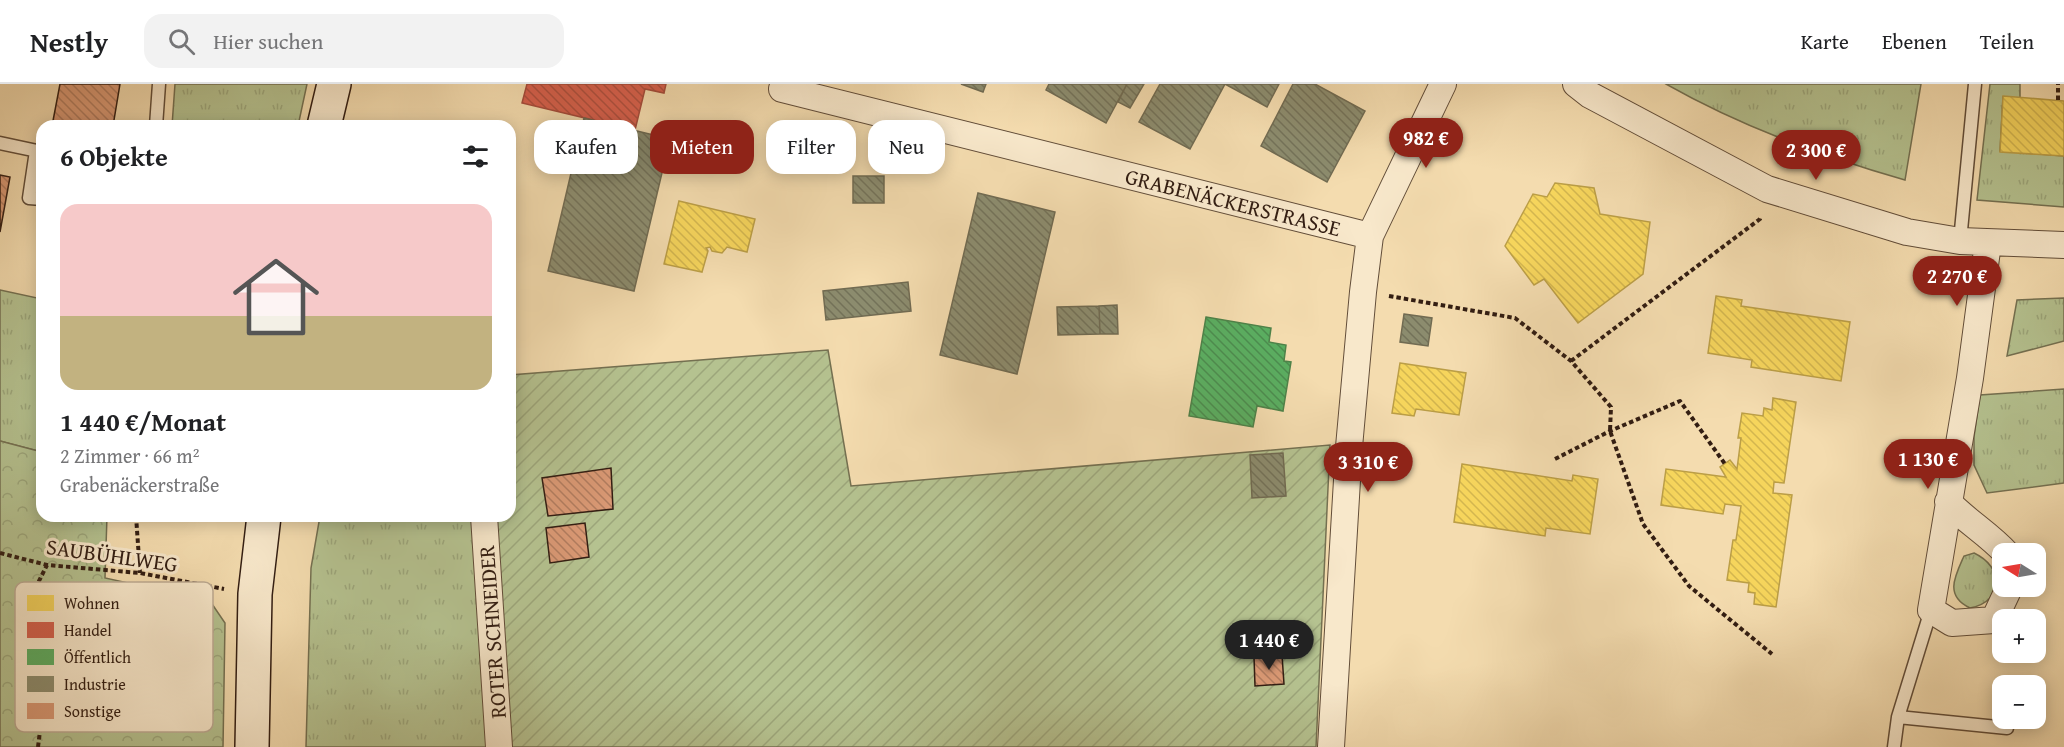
<!DOCTYPE html>
<html lang="de">
<head>
<meta charset="utf-8">
<style>
	:root { --surface:#fff; --page:#f2f2f2; --text:#202124; --muted:#757577; --line:#e0e0e0; --accent:#8f2418 }
	body { margin:0; font-family:"Gentium Book Plus",serif; background:var(--page); color:var(--text); height:100vh; display:flex; flex-direction:column; font-size:22px; white-space:nowrap }
	* { box-sizing:border-box; margin:0 }
	p { font-size:20px; color:var(--muted) }
	.icon { flex:none; width:33px; height:33px; fill:none; stroke:currentColor; stroke-width:2; stroke-linecap:round; stroke-linejoin:round }
	.map { position:relative; flex:1; overflow:hidden }
	.side { position:absolute; left:36px; top:36px; width:480px; height:402px; display:flex; flex-direction:column; background:var(--surface); border-radius:18px; box-shadow:0 3px 15px #0003 }
	.side>* { flex:none }
	.hud { position:absolute; left:534px; top:36px; width:570px; height:54px; display:flex; gap:12px }
	.needle { width:39px; rotate:281deg }
	.tools { position:absolute; left:1992px; top:459px; display:grid; gap:12px }
	.tools a { display:grid; place-items:center; width:54px; height:54px; border-radius:12px; background:var(--surface); box-shadow:0 3px 15px #0003; font-size:30px }
	.price { position:absolute; translate:-50% -51px; padding:0 14px; border-radius:21px; background:var(--accent); color:#fff; font-size:20px; line-height:39px; filter:drop-shadow(0 2px 3px #0008) }
	.price::after { content:''; position:absolute; left:50%; top:36px; width:18px; height:14px; margin-left:-9px; background:inherit; clip-path:polygon(0 0,100% 0,50% 100%) }
	.price.active { background:#222; color:#fff }
	ul { padding:0; list-style:none }
	li { display:grid; align-content:center; gap:12px; height:318px; padding:0 24px }
	li span { display:grid; place-items:center; height:186px; border-radius:18px; color:#555 }
	li>.icon { margin-inline-start:auto }
	span .icon { width:108px; height:108px; fill:#fffc; stroke-width:1 }
	li b { font-size:26px }
	h2 { display:flex; justify-content:space-between; align-items:center; height:72px; padding:0 24px; font-size:26px }
	.chip { padding:0 21px; border-radius:18px; background:var(--surface); box-shadow:0 3px 15px #0003; font-size:21px; line-height:54px }
	.chip.active { background:var(--accent); color:#fff }
	header { display:flex; align-items:center; gap:36px; box-sizing:border-box; height:84px; padding:0 30px; background:var(--surface); border-bottom:2px solid var(--line) }
	header strong { font-size:28px }
	nav { display:flex; gap:33px; margin-inline-start:auto; font-size:21px }
	.search { width:420px; height:54px; background:var(--page); display:flex; align-items:center; gap:15px; box-sizing:border-box; padding:0 21px; border-radius:18px; color:var(--muted); font-size:22px }
	.map>svg:first-child { display:block }
	.grass { fill:url(#grass-tufts); stroke:#747051; stroke-width:1.5 }
	.forest { fill:url(#forest-crowns); stroke:#747051; stroke-width:1.5 }
	.garden { fill:url(#garden-furrows); stroke:#747051; stroke-width:1.5 }
	.homes { fill:url(#homes-back-hatch); stroke:#bb9e46; stroke-width:1.5 }
	.shops { fill:url(#shops-back-hatch); stroke:#a54c3b; stroke-width:1.5 }
	.public { fill:url(#public-back-hatch); stroke:#4e8249; stroke-width:1.5 }
	.industry { fill:url(#industry-back-hatch); stroke:#716b52; stroke-width:1.5 }
	.building { fill:url(#building-back-hatch); stroke:#321d12; stroke-width:1.5 }
	.lines { fill:none; stroke-linecap:round; stroke-linejoin:round }
	.service-casing { stroke:#624d39; stroke-width:15 }
	.minor-casing { stroke:#624d39; stroke-width:28 }
	.secondary-casing { stroke:#321d12; stroke-width:36 }
	.path { stroke:#321d12; stroke-width:4; stroke-dasharray:4.5 3; stroke-linecap:butt }
	.service { stroke:#f8e8cb; stroke-width:12 }
	.minor { stroke:#f8e8cb; stroke-width:26 }
	.secondary { stroke:#f8e8cb; stroke-width:33 }
	.labels { text-anchor:middle; dominant-baseline:central; stroke-width:6; stroke-linejoin:round; paint-order:stroke }
	.street-label { font-size:22px; fill:#321d12; stroke:#f8e8cb }
	.key { fill:#f8e8cb; stroke:#bdab94; stroke-width:1.5 }
	.key-label { font-size:16px; fill:#321d12 }
</style>
</head>
<body>
<header>
<strong>Nestly</strong>
<div class="search"><svg class="icon" aria-label="search" viewBox="0 0 24 24"><circle cx="10" cy="10" r="6"/><path d="M15 15l6 6"/></svg>Hier suchen</div>
<nav><a>Karte</a><a>Ebenen</a><a>Teilen</a></nav>
</header>
<div class="map">
<svg width="2064" height="663" viewBox="0 0 2064 663">
	<defs>
		<pattern id="grass-tufts" width="24" height="20" patternUnits="userSpaceOnUse" patternTransform="scale(1.5)"><rect width="24" height="20" fill="#b5c290"/><path d="M3 7l-1-3M5 7V3M7 7l1-3M15 17l-1-3M17 17v-4M19 17l1-3" fill="none" stroke="#9ca67b"/></pattern>
		<pattern id="forest-crowns" width="20" height="18" patternUnits="userSpaceOnUse" patternTransform="scale(1.5)"><rect width="20" height="18" fill="#b5c290"/><path d="M2 6a3 3 0 1 1 6 0M12 15a3 3 0 1 1 6 0" fill="none" stroke="#9ca67b"/></pattern>
		<pattern id="garden-furrows" width="10" height="10" patternUnits="userSpaceOnUse" patternTransform="scale(1.5)"><rect width="10" height="10" fill="#b5c290"/><path d="M-1 1l2-2M0 10L10 0M9 11l2-2" fill="none" stroke="#9ca67b"/></pattern>
		<pattern id="homes-back-hatch" width="6" height="6" patternUnits="userSpaceOnUse" patternTransform="scale(1.5)"><rect width="6" height="6" fill="#f6d55c"/><path d="M-1 5l2 2M0 0l6 6M5-1l2 2" fill="none" stroke="#d3b64f"/></pattern>
		<pattern id="shops-back-hatch" width="6" height="6" patternUnits="userSpaceOnUse" patternTransform="scale(1.5)"><rect width="6" height="6" fill="#d6604d"/><path d="M-1 5l2 2M0 0l6 6M5-1l2 2" fill="none" stroke="#ae4f3f"/></pattern>
		<pattern id="public-back-hatch" width="6" height="6" patternUnits="userSpaceOnUse" patternTransform="scale(1.5)"><rect width="6" height="6" fill="#5aae61"/><path d="M-1 5l2 2M0 0l6 6M5-1l2 2" fill="none" stroke="#4b8d4f"/></pattern>
		<pattern id="industry-back-hatch" width="6" height="6" patternUnits="userSpaceOnUse" patternTransform="scale(1.5)"><rect width="6" height="6" fill="#8c8c6e"/><path d="M-1 5l2 2M0 0l6 6M5-1l2 2" fill="none" stroke="#737259"/></pattern>
		<pattern id="building-back-hatch" width="6" height="6" patternUnits="userSpaceOnUse" patternTransform="scale(1.5)"><rect width="6" height="6" fill="#da9975"/><path d="M-1 5l2 2M0 0l6 6M5-1l2 2" fill="none" stroke="#b17c5f"/></pattern>
	</defs>
	<rect width="100%" height="100%" fill="#f4dcaf"/>
	<filter id="stains"><feTurbulence type="fractalNoise" baseFrequency=".00333" numOctaves="4"/><feColorMatrix values="0 0 0 0 .2 0 0 0 0 .09 0 0 0 0 .02 0 0 0 .5 -.17"/></filter>
	<radialGradient id="worn" r=".72"><stop offset=".6" stop-color="#630" stop-opacity="0"/><stop offset="1" stop-color="#630" stop-opacity=".3"/></radialGradient>
	<!-- grass -->
	<path class="grass" d="M 175,0 L 307,0 L 298,42 L 172,42 Z
		M 1666,0 L 1921,0 L 1905,96 C 1821,72 1742,43 1666,0 Z
		M 1990,0 L 2020,0 L 2020,14 L 2003,13 L 2000,67 L 2064,72 L 2064,123 L 1977,116 Z
		M 0,206 L 42,215 L 42,368 L 0,357 Z
		M 2064,214 L 2064,257 L 2007,272 L 2017,216 Z
		M 2064,305 L 2064,399 L 1987,409 L 1974,381 L 1974,353 L 1980,311 Z
		M 320,432 L 484,432 L 499,663 L 306,663 L 311,484 Z
		M 1974,469 C 2004,483 2005,517 1970,524 C 1944,512 1955,492 1964,472 Z"/>
	<!-- forest -->
	<path class="forest" d="M 0,357 L 42,368 L 42,432 L 107,432 L 105,494 L 210,517 L 225,539 L 223,663 L 0,663 Z"/>
	<!-- garden -->
	<path class="garden" d="M 828,266 L 851,402 L 1330,361 L 1316,663 L 499,663 L 484,432 L 510,432 L 510,291 Z"/>
	<!-- homes -->
	<path class="homes" d="M 2003,12 L 2064,17 L 2064,72 L 2000,68 Z
		M 1555,99 L 1594,104 L 1600,130 L 1650,138 L 1643,190 L 1578,239 L 1544,195 L 1534,201 L 1505,162 L 1533,110 L 1547,113 Z
		M 679,117 L 755,135 L 747,168 L 727,163 L 722,169 L 712,167 L 710,163 L 706,164 L 708,167 L 702,188 L 664,180 Z
		M 1716,212 L 1742,216 L 1741,222 L 1850,238 L 1841,297 L 1751,283 L 1752,276 L 1708,269 Z
		M 1400,279 L 1466,289 L 1459,331 L 1416,325 L 1414,332 L 1392,329 Z
		M 1773,314 L 1796,318 L 1784,399 L 1774,398 L 1773,409 L 1792,411 L 1776,523 L 1754,520 L 1755,509 L 1748,508 L 1749,499 L 1727,496 L 1733,456 L 1736,456 L 1741,422 L 1725,420 L 1723,430 L 1661,421 L 1666,385 L 1726,393 L 1720,383 L 1730,376 L 1737,385 L 1741,354 L 1738,354 L 1742,329 L 1763,332 L 1764,324 L 1772,326 Z
		M 1462,380 L 1572,397 L 1573,391 L 1598,395 L 1590,450 L 1546,444 L 1545,452 L 1454,438 Z"/>
	<!-- shops -->
	<path class="shops" d="M 527,0 L 666,0 L 664,9 L 645,5 L 635,46 L 522,19 Z"/>
	<!-- public -->
	<path class="public" d="M 1206,233 L 1271,244 L 1269,258 L 1286,261 L 1284,277 L 1291,278 L 1283,327 L 1257,322 L 1253,343 L 1189,332 Z"/>
	<!-- industry -->
	<path class="industry" d="M 961,0 L 986,0 L 983,8 Z
		M 1049,0 L 1127,0 L 1106,39 L 1046,6 Z
		M 1127,0 L 1144,0 L 1130,24 L 1118,18 Z
		M 1160,0 L 1225,0 L 1190,65 L 1139,38 Z
		M 1225,0 L 1279,0 L 1267,23 Z
		M 1293,0 L 1315,0 L 1365,27 L 1327,98 L 1261,62 Z
		M 584,34 L 670,55 L 634,207 L 548,187 Z
		M 853,92 L 884,92 L 884,119 L 853,119 Z
		M 978,109 L 1055,128 L 1017,290 L 940,271 Z
		M 908,198 L 911,227 L 826,236 L 823,207 Z
		M 1117,221 L 1118,250 L 1100,250 L 1099,222 Z
		M 1099,222 L 1100,250 L 1058,251 L 1057,223 Z
		M 1404,230 L 1432,234 L 1428,262 L 1400,258 Z
		M 1283,369 L 1286,412 L 1252,414 L 1250,371 Z"/>
	<!-- building -->
	<path class="building" d="M 60,0 L 120,0 L 113,42 L 52,42 Z
		M 0,91 L 10,93 L 0,148 Z
		M 611,384 L 613,425 L 548,432 L 542,394 Z
		M 585,439 L 589,473 L 550,479 L 546,444 Z
		M 1282,571 L 1284,600 L 1255,602 L 1254,573 Z"/>
	<g class="lines">
		<!-- service casing -->
		<g class="service-casing">
			<path id="service" d="M 156,42 L 159,0
				M 0,59 L 42,68
				M 36,67 L 29,114 L 42,115
				M 1960,157 L 1975,0
				M 1898,633 L 2007,644
				M 1894,663 L 1898,633 L 1931,526"/>
		</g>
		<!-- minor casing -->
		<g class="minor-casing">
			<path id="minor" d="M 1576,0 L 1590,11 L 1767,105 L 1907,148 L 1960,157 L 2064,161
				M 782,5 L 1370,152
				M 1988,159 L 1970,294 L 1931,526 L 1952,539 L 1994,536 L 2010,502
				M 1948,418 C 1966,437 1989,450 2007,470
				M 484,432 L 499,663
				M 1331,663 L 1349,363 L 1363,208 L 1370,152 L 1443,0"/>
		</g>
		<!-- secondary casing -->
		<g class="secondary-casing">
			<path id="secondary" d="M 324,42 L 334,0
				M 252,663 L 255,510 L 264,432"/>
		</g>
		<!-- path -->
		<path class="path" d="M 2058,16 L 2058,0
			M 1389,212 L 1515,234 L 1571,277 L 1611,323 L 1610,347 L 1643,440 L 1689,502 L 1772,570
			M 1571,277 L 1760,135 L 1761,132
			M 1555,375 L 1610,347 L 1680,317 L 1725,380
			M 136,432 L 140,489
			M 0,469 L 47,481 L 140,489 L 224,505
			M 38,663 L 46,600 L 24,527 L 47,481"/>
		<!-- service -->
		<use href="#service" class="service"/>
		<!-- minor -->
		<use href="#minor" class="minor"/>
		<!-- secondary -->
		<use href="#secondary" class="secondary"/>
	</g>
	<g class="labels">
		<!-- street labels -->
		<g class="street-label">
			<text transform="translate(1233 118) rotate(14)">GRABENÄCKERSTRASSE</text>
			<text transform="translate(112 471) rotate(8)">SAUBÜHLWEG</text>
			<text transform="translate(492 548) rotate(-94)">ROTER SCHNEIDER</text>
		</g>
	</g>
	<!-- legend -->
	<rect x="15" y="498" width="198" height="150" rx="9" class="key"/>
	<rect x="27" y="511" width="27" height="16" fill="#f6d55c"/>
	<rect x="27" y="538" width="27" height="16" fill="#d6604d"/>
	<rect x="27" y="565" width="27" height="16" fill="#5aae61"/>
	<rect x="27" y="592" width="27" height="16" fill="#8c8c6e"/>
	<rect x="27" y="619" width="27" height="16" fill="#da9975"/>
	<g class="key-label">
		<text x="64" y="525">Wohnen</text>
		<text x="64" y="552">Handel</text>
		<text x="64" y="579">Öffentlich</text>
		<text x="64" y="606">Industrie</text>
		<text x="64" y="633">Sonstige</text>
	</g>
	<rect width="100%" height="100%" filter="url(#stains)"/>
	<rect width="100%" height="100%" fill="url(#worn)"/>
</svg>
<div class="tools">
<a><svg class="needle" viewBox="-14 -14 28 28"><path d="M0-13l5 13h-10z" fill="#e53935"/><path d="M0 13l5-13h-10z" fill="#757577"/></svg></a>
<a>+</a>
<a>−</a>
</div>
<b class="price" style="left:1426px;top:85px">982 €</b>
<b class="price" style="left:1816px;top:97px">2 300 €</b>
<b class="price" style="left:1957px;top:223px">2 270 €</b>
<b class="price" style="left:1928px;top:406px">1 130 €</b>
<b class="price" style="left:1368px;top:409px">3 310 €</b>
<b class="price active" style="left:1269px;top:587px">1 440 €</b>
<div class="hud">
<a class="chip">Kaufen</a>
<a class="chip active">Mieten</a>
<a class="chip">Filter</a>
<a class="chip">Neu</a>
</div>
<section class="side">
<h2>6 Objekte<svg class="icon" aria-label="filters" viewBox="0 0 24 24"><path d="M4 7h16M4 17h16"/><circle cx="9" cy="7" r="2"/><circle cx="15" cy="17" r="2"/></svg></h2>
<ul>
<li><span style="background:linear-gradient(#f6c9c9 60%,#c2b280 0)"><svg class="icon" aria-label="home" viewBox="0 0 24 24"><path d="M3 11l9-7 9 7M6 9v11h12V9"/></svg></span><div><b>1 440 €/Monat</b><p>2 Zimmer · 66 m²</p><p>Grabenäckerstraße</p></div></li>
</ul>
</section>
</div>
</body>
</html>
